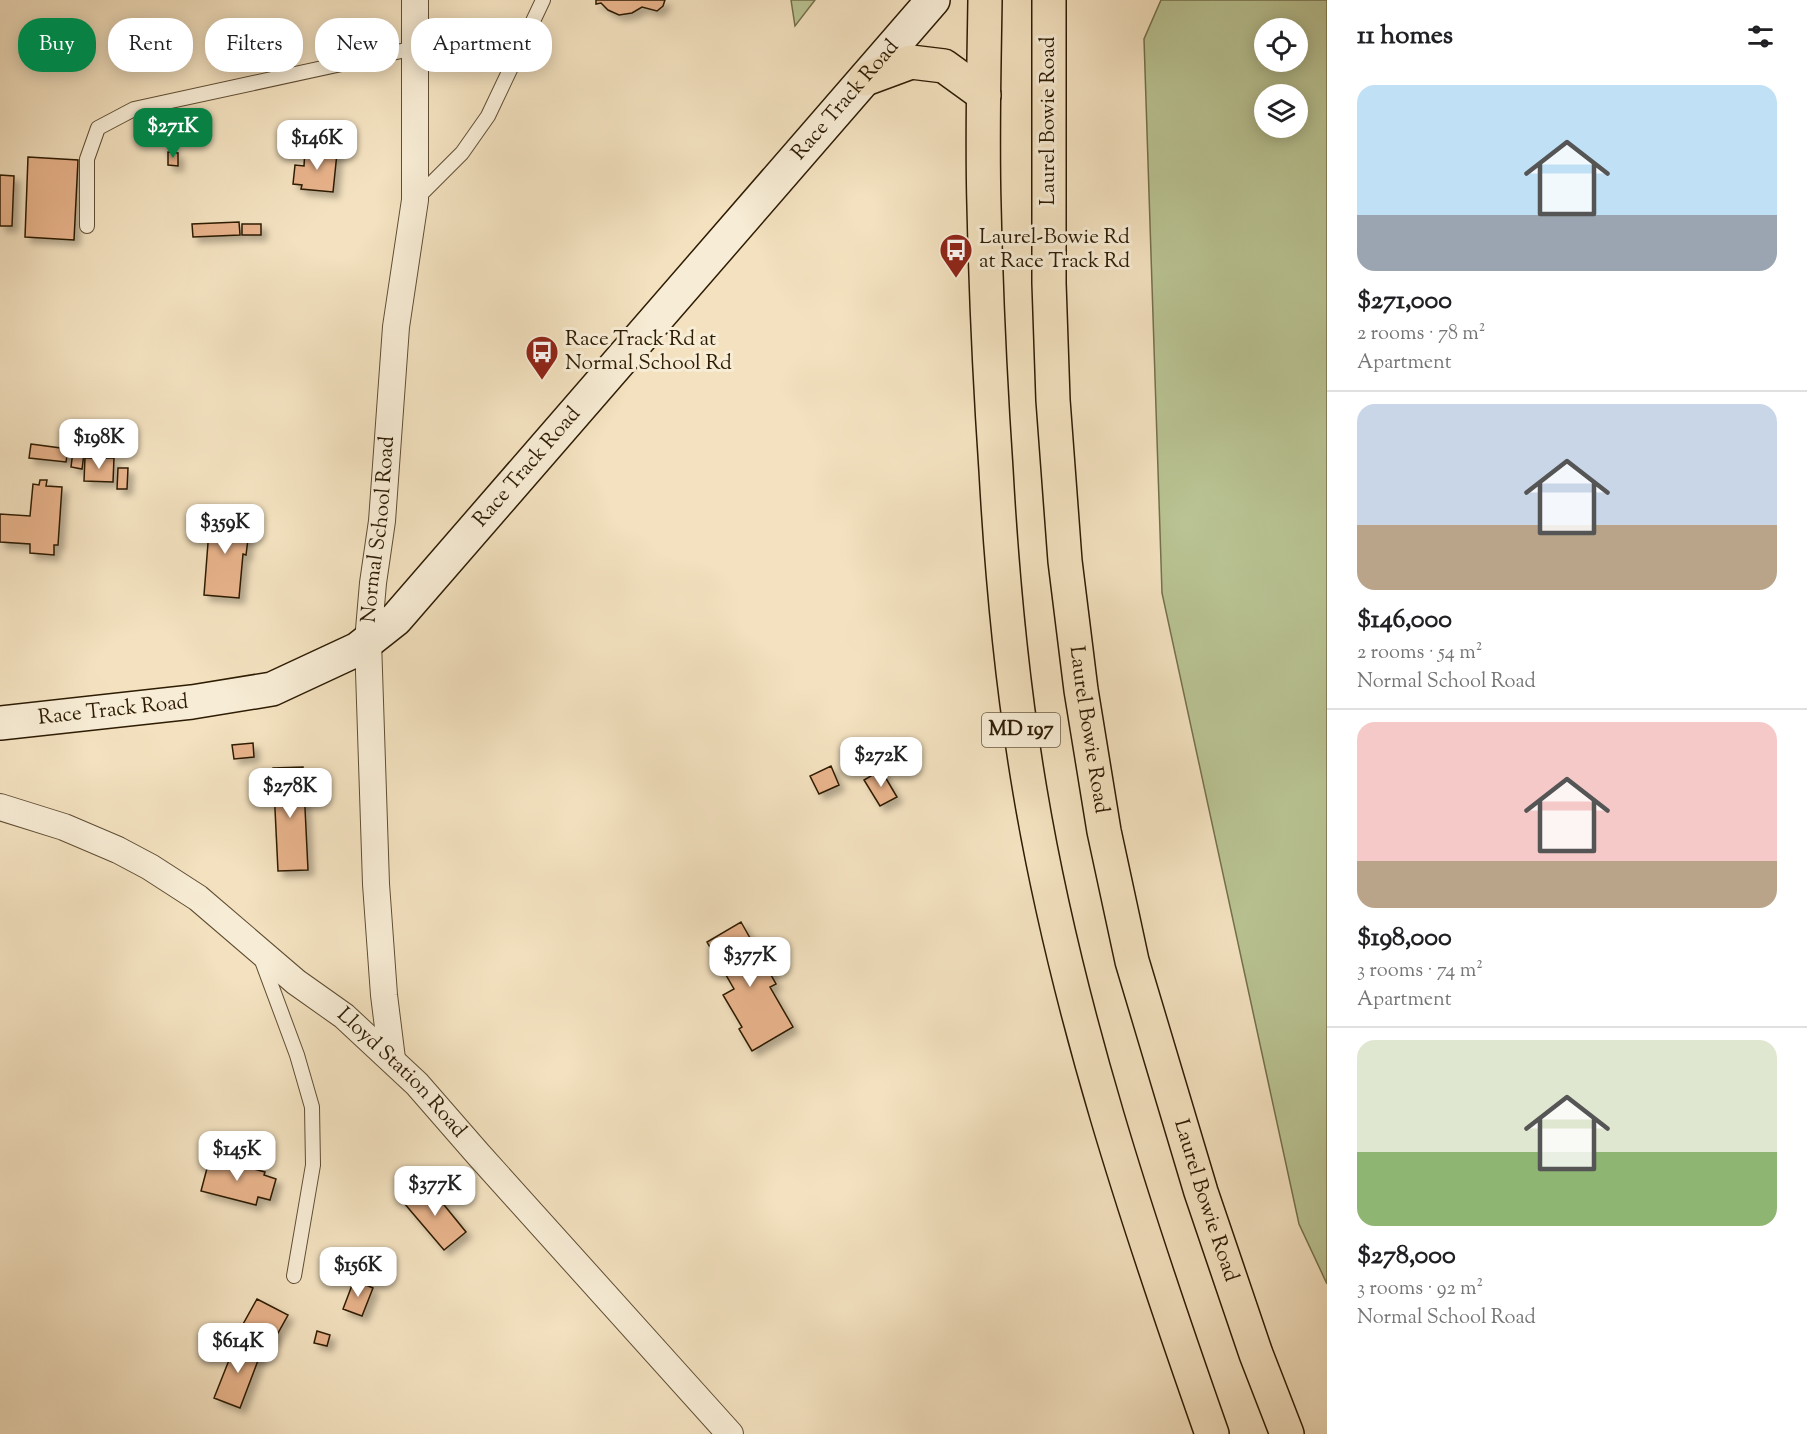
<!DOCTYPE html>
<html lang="en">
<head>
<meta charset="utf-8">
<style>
	:root { --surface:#fff; --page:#f2f2f2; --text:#202124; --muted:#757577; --line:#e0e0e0; --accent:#0b8043 }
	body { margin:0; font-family:"Sorts Mill Goudy",serif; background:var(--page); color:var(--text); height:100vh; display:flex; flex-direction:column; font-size:22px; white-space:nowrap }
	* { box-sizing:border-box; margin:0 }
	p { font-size:20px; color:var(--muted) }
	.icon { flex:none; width:33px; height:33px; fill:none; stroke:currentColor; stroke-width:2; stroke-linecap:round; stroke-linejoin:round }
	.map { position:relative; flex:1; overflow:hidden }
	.details { display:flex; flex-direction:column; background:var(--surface); width:480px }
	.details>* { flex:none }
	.hud { position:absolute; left:18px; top:18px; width:570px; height:54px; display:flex; gap:12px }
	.fabs { position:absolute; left:1254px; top:18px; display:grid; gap:12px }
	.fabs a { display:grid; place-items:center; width:54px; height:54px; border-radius:50%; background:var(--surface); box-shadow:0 3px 15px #0003; font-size:30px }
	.price { position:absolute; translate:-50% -51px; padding:0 14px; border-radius:12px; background:#fff; color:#222; font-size:20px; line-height:39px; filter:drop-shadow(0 2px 3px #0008) }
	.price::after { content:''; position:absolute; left:50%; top:36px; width:18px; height:14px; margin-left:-9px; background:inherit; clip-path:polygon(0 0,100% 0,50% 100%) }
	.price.active { background:var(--accent); color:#fff }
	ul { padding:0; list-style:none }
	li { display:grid; align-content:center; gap:12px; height:318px; padding:0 30px }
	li+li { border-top:2px solid var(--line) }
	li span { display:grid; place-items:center; height:186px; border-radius:18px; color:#555 }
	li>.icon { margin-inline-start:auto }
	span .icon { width:108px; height:108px; fill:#fffc; stroke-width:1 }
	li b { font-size:26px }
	h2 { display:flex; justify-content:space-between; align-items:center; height:72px; padding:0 30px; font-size:26px }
	.chip { padding:0 21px; border-radius:24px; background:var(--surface); box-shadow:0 3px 15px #0003; font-size:21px; line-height:54px }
	.chip.active { background:var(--accent); color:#fff }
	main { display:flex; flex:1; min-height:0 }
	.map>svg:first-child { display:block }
	.green { fill:#b9c393; stroke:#74704c; stroke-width:1.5; fill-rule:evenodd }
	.building { fill:#e7b28a; stroke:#2e1c04; stroke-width:1.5; filter:url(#shadow) }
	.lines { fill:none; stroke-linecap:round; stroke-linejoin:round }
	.lane-casing { stroke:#5f4d33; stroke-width:16 }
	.street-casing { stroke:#5f4d33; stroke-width:28 }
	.secondary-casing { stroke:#2e1c04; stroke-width:36 }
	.primary-casing { stroke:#2e1c04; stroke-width:36 }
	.lane { stroke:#f7ecd5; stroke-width:14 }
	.street { stroke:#f7ecd5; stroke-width:26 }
	.secondary { stroke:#f7ecd5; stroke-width:33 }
	.primary { stroke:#f3e1bf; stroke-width:33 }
	.labels { text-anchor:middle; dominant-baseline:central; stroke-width:6; stroke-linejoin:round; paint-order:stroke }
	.shield { fill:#f7ecd5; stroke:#6a5a43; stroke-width:1.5 }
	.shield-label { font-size:20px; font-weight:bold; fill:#2e1c04 }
	.street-label { font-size:21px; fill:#2e1c04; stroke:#f7ecd5 }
	.poi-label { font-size:21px; fill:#2e1c04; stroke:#f7ecd5; text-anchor:start }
</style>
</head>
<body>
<main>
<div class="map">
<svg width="1327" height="1434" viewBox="0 0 1327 1434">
	<defs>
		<filter id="shadow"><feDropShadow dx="5.5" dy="5.5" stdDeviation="3" flood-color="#0004"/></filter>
	</defs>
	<rect width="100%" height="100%" fill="#f3e1bf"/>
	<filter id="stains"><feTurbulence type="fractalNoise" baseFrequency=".00333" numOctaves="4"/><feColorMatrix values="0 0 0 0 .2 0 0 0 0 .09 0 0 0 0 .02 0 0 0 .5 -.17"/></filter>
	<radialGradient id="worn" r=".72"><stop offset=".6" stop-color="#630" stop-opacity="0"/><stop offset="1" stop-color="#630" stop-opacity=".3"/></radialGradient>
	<!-- green -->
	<path class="green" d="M 791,0 L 815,0 L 795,26 Z
		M 1161,0 L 1327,0 L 1327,1284 L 1299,1224 L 1162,593 L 1144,39 ZM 1264,28 L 1298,28 L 1298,62 L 1264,62 ZM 1264,94 L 1298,94 L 1298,128 L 1264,128 Z"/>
	<!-- building -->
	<path class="building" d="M 596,0 L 665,0 L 663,6 L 657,11 L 642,7 L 632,13 L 619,15 L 608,10 L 601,3 L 596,4 Z
		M 305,150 L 337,153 L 333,192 L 301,189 L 302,185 L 293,184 L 295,165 L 304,166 Z
		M 168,152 L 178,153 L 178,166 L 168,165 Z
		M 28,157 L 78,160 L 74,240 L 25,237 Z
		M 0,175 L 14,176 L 12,226 L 0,226 Z
		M 239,222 L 240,235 L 193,237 L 192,224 Z
		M 242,224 L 261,224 L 261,235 L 242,235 Z
		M 31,444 L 68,449 L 66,462 L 29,458 Z
		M 73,451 L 84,453 L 82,469 L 71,467 Z
		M 85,458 L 114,458 L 113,482 L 84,481 Z
		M 118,468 L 128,468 L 127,489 L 117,489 Z
		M 40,480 L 47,480 L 46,486 L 62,487 L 58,545 L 54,545 L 54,555 L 30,553 L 30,544 L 0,542 L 0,514 L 30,516 L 33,484 L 39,485 Z
		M 215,508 L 233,509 L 232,519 L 246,520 L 244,539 L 248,539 L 246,555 L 243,554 L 239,598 L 204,595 L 210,517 L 214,517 Z
		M 253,743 L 254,757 L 234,759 L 232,745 Z
		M 831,766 L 839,785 L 819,794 L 810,776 Z
		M 303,767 L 308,870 L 278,871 L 273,768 Z
		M 881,770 L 897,797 L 880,806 L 864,780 Z
		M 741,922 L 776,984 L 770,987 L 793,1027 L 752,1051 L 739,1029 L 742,1027 L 723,995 L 734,989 L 707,942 Z
		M 210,1157 L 265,1172 L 264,1175 L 276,1179 L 270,1200 L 258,1197 L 256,1205 L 201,1191 Z
		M 427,1184 L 466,1232 L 444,1250 L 404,1203 Z
		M 354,1280 L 373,1288 L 362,1316 L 343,1309 Z
		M 257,1299 L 288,1315 L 273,1342 L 242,1326 Z
		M 317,1331 L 330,1335 L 327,1346 L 314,1343 Z
		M 237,1340 L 262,1350 L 240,1408 L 214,1398 Z"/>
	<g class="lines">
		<!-- lane casing -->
		<g class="lane-casing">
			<path id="lane" d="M 415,200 L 462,153 L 488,116 L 543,0
				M 87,226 L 87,159 L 98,128 L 134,109 L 415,48
				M 261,958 L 297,1055 L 312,1107 L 313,1165 L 294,1276"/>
		</g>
		<!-- street casing -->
		<g class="street-casing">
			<g id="street">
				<path id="s1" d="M 0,807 L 64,827 L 118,850 L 150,867 L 198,898 L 296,982 L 344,1016 L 417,1084 L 478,1154 L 730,1434"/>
				<path id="s2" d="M 392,1059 L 384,995 L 376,884 L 368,641 L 373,583 L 382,521 L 396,327 L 415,200 L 415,0"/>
			</g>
		</g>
		<!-- secondary casing -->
		<g class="secondary-casing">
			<g id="secondary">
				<path id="s3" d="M 0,723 L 192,702 L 272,689 L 358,649 L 396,619 L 933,0"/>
			</g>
		</g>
		<!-- primary casing -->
		<g class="primary-casing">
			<g id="primary">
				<path d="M 985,0 C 984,68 982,137 984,206 C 986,294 990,382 996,470 C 1002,578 1012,685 1030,791 C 1067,1011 1138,1224 1212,1434"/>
				<path id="s4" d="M 1049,0 L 1049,283 L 1053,400 L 1065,561 L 1081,690 L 1104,831 L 1132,961 L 1201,1192 L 1256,1354 L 1287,1434"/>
				<path d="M 865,79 L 911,62 L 944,66 L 984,95"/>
			</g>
		</g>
		<!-- lane -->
		<use href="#lane" class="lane"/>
		<!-- street -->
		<use href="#street" class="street"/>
		<!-- secondary -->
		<use href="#secondary" class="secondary"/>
		<!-- primary -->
		<use href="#primary" class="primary"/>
	</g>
	<!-- icons -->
	<defs>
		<g id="bus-pin" transform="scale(1.725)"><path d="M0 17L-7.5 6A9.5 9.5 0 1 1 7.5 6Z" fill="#8f2418" stroke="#f7ecd5"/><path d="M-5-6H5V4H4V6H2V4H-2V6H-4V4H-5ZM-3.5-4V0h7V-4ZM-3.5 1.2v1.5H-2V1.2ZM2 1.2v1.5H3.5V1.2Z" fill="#fff"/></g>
	</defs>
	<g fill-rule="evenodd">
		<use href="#bus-pin" x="956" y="250"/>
		<use href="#bus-pin" x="542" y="352"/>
	</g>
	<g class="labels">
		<!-- shield labels -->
		<rect class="shield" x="982" y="713" width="78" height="34" rx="4.5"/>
		<g class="shield-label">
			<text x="1021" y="730">MD 197</text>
		</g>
		<!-- street labels -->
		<g class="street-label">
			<text stroke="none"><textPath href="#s3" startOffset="1104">Race Track Road</textPath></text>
			<text transform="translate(1049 121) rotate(-90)">Laurel Bowie Road</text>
			<text stroke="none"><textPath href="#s3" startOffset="618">Race Track Road</textPath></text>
			<text stroke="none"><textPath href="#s2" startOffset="531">Normal School Road</textPath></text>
			<text stroke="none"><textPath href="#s3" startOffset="114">Race Track Road</textPath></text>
			<text stroke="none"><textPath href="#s4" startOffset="732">Laurel Bowie Road</textPath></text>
			<text stroke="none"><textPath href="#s1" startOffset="488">Lloyd Station Road</textPath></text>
			<text stroke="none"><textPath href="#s4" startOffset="1218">Laurel Bowie Road</textPath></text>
		</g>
		<!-- poi labels -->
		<g class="poi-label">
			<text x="979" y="238">Laurel-Bowie Rd<tspan x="979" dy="24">at Race Track Rd</tspan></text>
			<text x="565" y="340">Race Track Rd at<tspan x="565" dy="24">Normal School Rd</tspan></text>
		</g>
	</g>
	<rect width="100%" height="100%" filter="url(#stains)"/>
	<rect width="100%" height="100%" fill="url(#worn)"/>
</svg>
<div class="fabs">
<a><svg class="icon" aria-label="locate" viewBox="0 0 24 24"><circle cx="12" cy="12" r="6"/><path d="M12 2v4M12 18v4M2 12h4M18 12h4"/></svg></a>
<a><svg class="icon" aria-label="layers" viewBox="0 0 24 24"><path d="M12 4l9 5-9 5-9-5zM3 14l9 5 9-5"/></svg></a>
</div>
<b class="price active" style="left:173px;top:159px">$271K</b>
<b class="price" style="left:317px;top:171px">$146K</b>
<b class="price" style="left:99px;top:470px">$198K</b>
<b class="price" style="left:225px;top:555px">$359K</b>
<b class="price" style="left:881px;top:788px">$272K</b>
<b class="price" style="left:290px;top:819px">$278K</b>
<b class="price" style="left:750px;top:988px">$377K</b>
<b class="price" style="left:237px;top:1182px">$145K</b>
<b class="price" style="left:435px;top:1217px">$377K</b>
<b class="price" style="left:358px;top:1298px">$156K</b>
<b class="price" style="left:238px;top:1374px">$614K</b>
<div class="hud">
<a class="chip active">Buy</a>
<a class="chip">Rent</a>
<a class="chip">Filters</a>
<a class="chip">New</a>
<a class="chip">Apartment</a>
</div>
</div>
<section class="details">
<h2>11 homes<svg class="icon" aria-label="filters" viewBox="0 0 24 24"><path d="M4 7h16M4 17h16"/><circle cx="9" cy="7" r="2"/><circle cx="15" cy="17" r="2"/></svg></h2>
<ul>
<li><span style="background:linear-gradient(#bfe0f5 70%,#9aa5b1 0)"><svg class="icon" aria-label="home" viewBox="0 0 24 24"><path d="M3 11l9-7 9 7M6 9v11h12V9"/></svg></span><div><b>$271,000</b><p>2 rooms · 78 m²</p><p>Apartment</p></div></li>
<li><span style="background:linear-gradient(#c9d6e8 65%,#b9a48a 0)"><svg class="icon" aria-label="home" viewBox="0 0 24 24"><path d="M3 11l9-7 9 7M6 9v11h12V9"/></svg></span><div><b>$146,000</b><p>2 rooms · 54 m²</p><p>Normal School Road</p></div></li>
<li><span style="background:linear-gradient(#f6c9c9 75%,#b9a48a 0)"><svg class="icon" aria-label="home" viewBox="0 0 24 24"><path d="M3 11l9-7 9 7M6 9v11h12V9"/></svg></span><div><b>$198,000</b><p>3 rooms · 74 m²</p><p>Apartment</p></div></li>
<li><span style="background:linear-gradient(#dfe7d0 60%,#8fb573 0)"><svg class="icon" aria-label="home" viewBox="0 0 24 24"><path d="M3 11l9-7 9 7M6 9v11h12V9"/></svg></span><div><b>$278,000</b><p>3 rooms · 92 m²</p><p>Normal School Road</p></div></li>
</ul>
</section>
</main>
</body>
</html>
